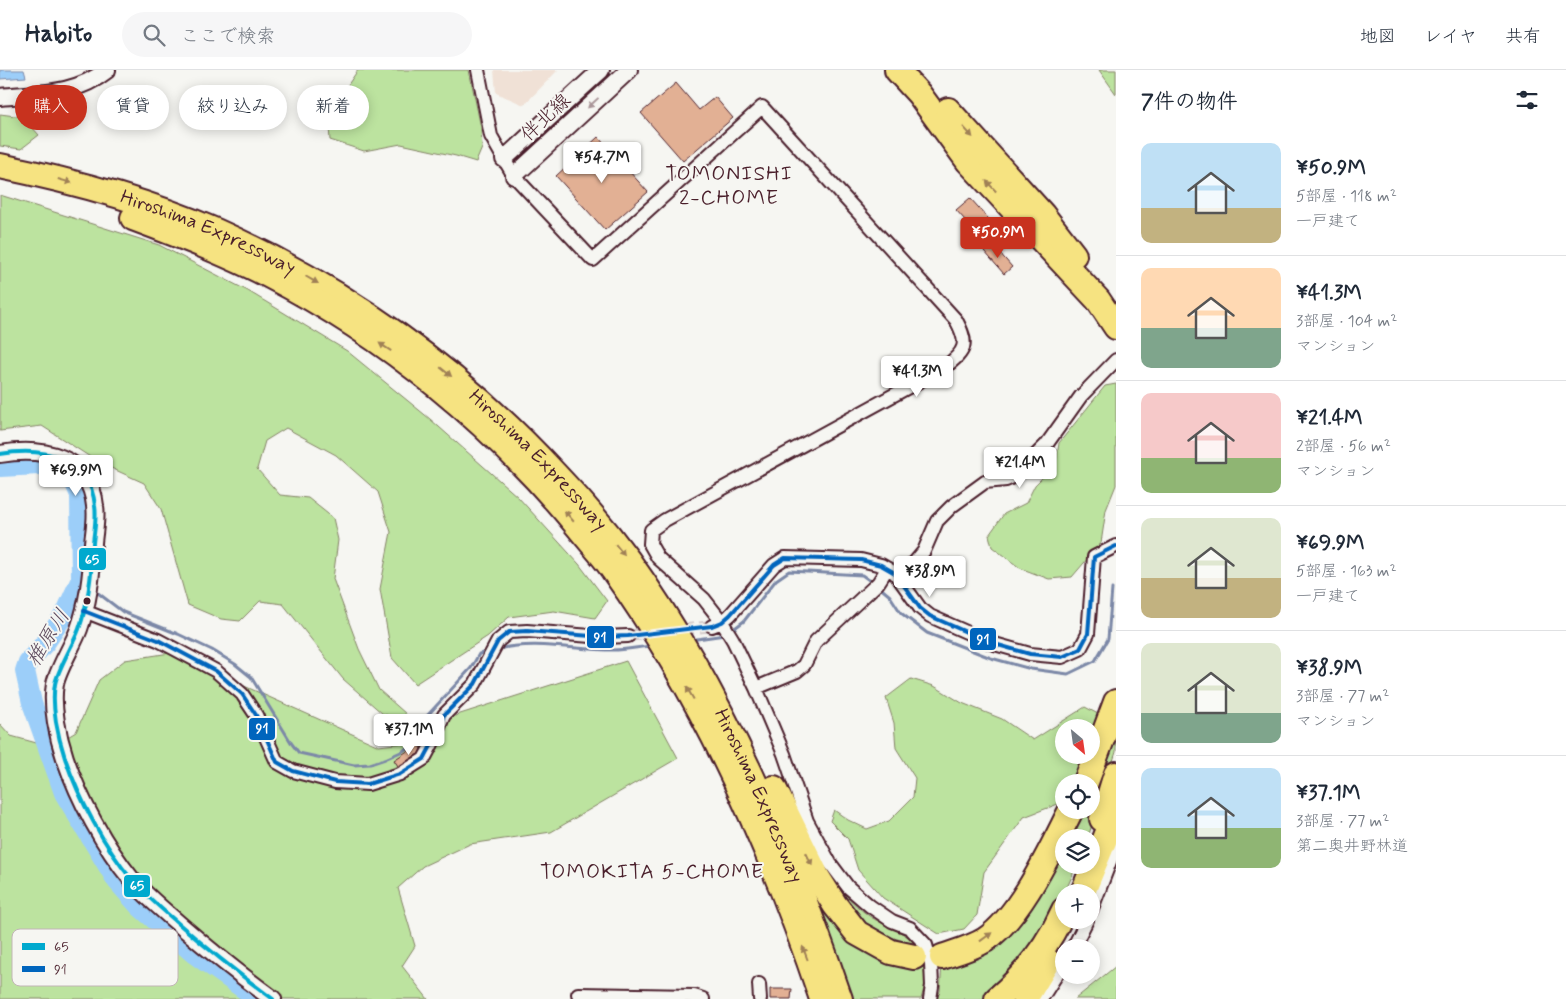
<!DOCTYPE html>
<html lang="ja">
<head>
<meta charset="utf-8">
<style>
	:root { --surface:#fff; --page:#f6f6f7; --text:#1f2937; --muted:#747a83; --line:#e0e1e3; --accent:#c8321e }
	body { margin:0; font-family:Mynerve,"Klee One",sans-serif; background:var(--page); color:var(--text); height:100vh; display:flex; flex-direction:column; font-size:19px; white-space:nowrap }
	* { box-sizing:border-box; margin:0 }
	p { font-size:16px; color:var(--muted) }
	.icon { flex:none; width:28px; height:28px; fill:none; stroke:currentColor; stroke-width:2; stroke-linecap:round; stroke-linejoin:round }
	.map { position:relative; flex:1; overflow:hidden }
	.details { display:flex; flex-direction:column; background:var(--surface); width:450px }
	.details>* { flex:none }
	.hud { position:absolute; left:15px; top:15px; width:475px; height:45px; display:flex; gap:10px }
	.needle { width:32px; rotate:151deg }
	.fabs { position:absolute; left:1055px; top:649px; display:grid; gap:10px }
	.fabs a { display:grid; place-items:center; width:45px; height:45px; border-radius:50%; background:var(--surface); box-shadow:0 2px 12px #0003; font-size:25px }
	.price { position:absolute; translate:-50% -42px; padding:0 11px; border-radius:5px; background:#fff; color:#222; font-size:16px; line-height:32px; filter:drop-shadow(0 1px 2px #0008) }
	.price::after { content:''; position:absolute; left:50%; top:30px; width:15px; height:11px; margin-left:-8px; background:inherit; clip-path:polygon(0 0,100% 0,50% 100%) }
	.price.selected { background:var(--accent); color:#fff }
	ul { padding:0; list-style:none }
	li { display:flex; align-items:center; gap:15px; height:125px; padding:0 25px }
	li+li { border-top:1px solid var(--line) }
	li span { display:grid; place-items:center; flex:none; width:140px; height:100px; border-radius:10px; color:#555 }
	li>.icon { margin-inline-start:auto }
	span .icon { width:60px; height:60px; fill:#fffc; stroke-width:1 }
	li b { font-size:21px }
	h2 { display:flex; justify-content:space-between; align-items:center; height:60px; padding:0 25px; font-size:21px }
	.chip { padding:0 18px; border-radius:22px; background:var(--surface); box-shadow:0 2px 12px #0003; font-size:18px; line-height:45px }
	.chip.selected { background:var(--accent); color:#fff }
	header { display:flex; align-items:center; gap:30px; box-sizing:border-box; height:70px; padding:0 25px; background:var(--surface); border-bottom:1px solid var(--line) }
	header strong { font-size:24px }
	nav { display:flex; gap:28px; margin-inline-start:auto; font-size:18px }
	.search { width:350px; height:45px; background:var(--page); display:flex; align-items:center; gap:12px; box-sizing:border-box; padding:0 18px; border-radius:28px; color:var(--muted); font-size:19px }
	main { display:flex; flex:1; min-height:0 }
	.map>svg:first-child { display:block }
	.built { fill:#f0e1d6 }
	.green { fill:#bce39f; stroke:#838165 }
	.water { fill:#9ccef9; stroke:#7b88a7 }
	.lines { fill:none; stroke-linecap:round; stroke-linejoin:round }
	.stream { stroke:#7b88a7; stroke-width:3 }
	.river { stroke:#9ccef9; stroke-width:20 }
	.building { fill:#e2b094; stroke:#4a1f2b }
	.minor-tunnel { stroke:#d4cbca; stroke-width:12; stroke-dasharray:12 6; stroke-linecap:butt }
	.minor-casing { stroke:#4a1f2b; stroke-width:16 }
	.tertiary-casing { stroke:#4a1f2b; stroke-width:20 }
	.motorway-casing { stroke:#4a1f2b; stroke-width:28 }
	.minor { stroke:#f6f6f2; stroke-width:12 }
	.tertiary { stroke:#f6f6f2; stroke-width:16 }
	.motorway { stroke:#f6e381; stroke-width:24 }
	.bus-1-casing { stroke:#f6f6f2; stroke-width:8 }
	.bus-2-casing { stroke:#f6f6f2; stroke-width:8 }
	.bus-1 { stroke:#00a9ce; stroke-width:4 }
	.bus-2 { stroke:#0065bd; stroke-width:4 }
	.oneway { fill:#a99598 }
	.oneway2 { fill:#a08156 }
	.bus-dot { fill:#4a1f2b; stroke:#f6f6f2; stroke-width:2 }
	.labels { text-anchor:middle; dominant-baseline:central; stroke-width:4; stroke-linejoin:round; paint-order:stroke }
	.street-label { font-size:20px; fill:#4a1f2b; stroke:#f6f6f2 }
	.neighbourhood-label { font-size:21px; letter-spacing:1px; fill:#4a1f2b; stroke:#f6f6f2 }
	.water-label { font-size:21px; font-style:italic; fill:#5e4b5e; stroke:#f6f6f2 }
	.key { fill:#f6f6f2; stroke:#c2b6b6; stroke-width:1 }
	.key-label { font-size:14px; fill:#4a1f2b }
	.line-badge { stroke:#f6f6f2; stroke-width:2 }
	.badge-label { font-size:14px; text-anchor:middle; font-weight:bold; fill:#fff }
</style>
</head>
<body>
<header>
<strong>Habito</strong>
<div class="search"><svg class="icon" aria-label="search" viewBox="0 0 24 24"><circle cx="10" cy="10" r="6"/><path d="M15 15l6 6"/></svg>ここで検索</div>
<nav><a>地図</a><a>レイヤ</a><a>共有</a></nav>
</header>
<main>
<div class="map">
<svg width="1116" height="929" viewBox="0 0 1116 929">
	<rect width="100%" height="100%" fill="#f6f6f2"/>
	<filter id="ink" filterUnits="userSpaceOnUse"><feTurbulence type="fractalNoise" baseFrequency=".02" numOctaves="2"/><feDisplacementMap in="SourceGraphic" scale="10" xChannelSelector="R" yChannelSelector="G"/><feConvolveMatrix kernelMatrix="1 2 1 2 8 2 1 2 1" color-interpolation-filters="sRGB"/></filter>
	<g filter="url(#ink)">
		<!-- built -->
		<path class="built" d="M 494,0 L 558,0 L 524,35 L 496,23 Z"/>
		<!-- green -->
		<path class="green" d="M 358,0 L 469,0 L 481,58 L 482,78 L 476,92 L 456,86 L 401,74 L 364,81 L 330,70 L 328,44 Z
			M 1099,0 L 1116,0 L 1116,24 Z
			M 0,44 L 23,47 L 39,65 L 21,79 L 0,76 Z
			M 0,125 L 159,175 L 248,221 L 347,281 L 430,349 L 518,427 L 579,494 L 607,531 L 595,548 L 554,541 L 509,547 L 488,566 L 415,614 L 392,588 L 380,519 L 391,462 L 378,422 L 336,385 L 286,358 L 265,371 L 257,399 L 280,425 L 308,428 L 333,448 L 338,470 L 333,509 L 359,579 L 379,620 L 406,644 L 401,649 L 383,644 L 343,609 L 283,534 L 260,531 L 240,551 L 221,549 L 188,535 L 161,439 L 144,413 L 98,392 L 42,356 L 0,361 Z
			M 1116,314 L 1116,415 L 1106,440 L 1101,473 L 1072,507 L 1049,509 L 1020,498 L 992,477 L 989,465 L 1004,444 L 1026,433 L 1035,415 L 1056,394 L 1059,373 L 1105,316 Z
			M 170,583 L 379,676 L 410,672 L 457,645 L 626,591 L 678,688 L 551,762 L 470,774 L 423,796 L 398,818 L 415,876 L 402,896 L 428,929 L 0,929 L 0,654 L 11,666 L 51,677 L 76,662 L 99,610 L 125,590 Z
			M 911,609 L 934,616 L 962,633 L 1002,649 L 1033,670 L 1085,637 L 1098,644 L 1091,673 L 1091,658 L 1064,658 L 1064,685 L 1085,685 L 1070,712 L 1064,712 L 1064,723 L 1058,734 L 1024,747 L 984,802 L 977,845 L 964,859 L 939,864 L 883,828 L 858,800 L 848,769 L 830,751 L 834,740 L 848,750 L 867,759 L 889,751 L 913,727 L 915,708 L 896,678 L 894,653 L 886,628 Z
			M 1116,663 L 1116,682 L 1088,767 L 1069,768 L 1083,740 L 1091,740 L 1091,723 Z
			M 1064,777 L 1064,795 L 1077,795 L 1065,822 L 1064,822 L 1064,826 L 1044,864 L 988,929 L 937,929 L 940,921 L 942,895 L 989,876 Z
			M 816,783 C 830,805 843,826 864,842 C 877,853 894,857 908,867 C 929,881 928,907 921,929 L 851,929 L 809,817 L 834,849 L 916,880 C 904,866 883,868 867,860 C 846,848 828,804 816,783 Z
			M 1116,896 L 1116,929 L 1075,929 Z"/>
		<!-- water -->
		<path class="water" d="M 0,0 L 24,0 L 26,7 L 0,9 Z"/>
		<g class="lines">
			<!-- stream -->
			<path class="stream" d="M 878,516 L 890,526 L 901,543 L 927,563 L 991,588 L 1031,599 L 1068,604 L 1095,591 L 1108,569 L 1112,519
				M 92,522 L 98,523 L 123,542 L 178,564 L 212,580 L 235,594 L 251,607 L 292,674 L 299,683 L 354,695 L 370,694 L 385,689 L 403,681 L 423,665 L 426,647 L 471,598 L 479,584 L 487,582
				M 731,561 L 744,551 L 776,510 L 789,501 L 862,505 L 873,513
				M 690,570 L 725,565
				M 498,579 C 536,570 575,580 613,580 C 626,580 639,577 651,576"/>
			<!-- river -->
			<path class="river" d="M 0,397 L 39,395 L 54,397 L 64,401 L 72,407 L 80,425 L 81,509 L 66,542 L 46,572 L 28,592 L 25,601 L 32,633 L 64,723 L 117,811 L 140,837 L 193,883 L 258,929"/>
		</g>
		<!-- building -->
		<path class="building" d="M 676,13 L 699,40 L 715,27 L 733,48 L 683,91 L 641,43 Z
			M 598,67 L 648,122 L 605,160 L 556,106 Z
			M 970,128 L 996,157 L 982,169 L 956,140 Z
			M 992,174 L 1012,197 L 1004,204 L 984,181 Z
			M 418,674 L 424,683 L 400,699 L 394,690 Z
			M 770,919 L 792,919 L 791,929 L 770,929 Z"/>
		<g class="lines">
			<!-- minor-tunnel -->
			<path class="minor-tunnel" d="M 628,566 L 712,556"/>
			<!-- minor casing -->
			<g class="minor-casing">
				<path id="minor" d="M 478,0 L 491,66 L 504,89 L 514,106 L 593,190 L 762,37 L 956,250 C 969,274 966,281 945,297 L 665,450 L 651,460 L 650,474 L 658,488 L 704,529 L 722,552 L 733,570 L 756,618 L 784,684 L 807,751 L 830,793 L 848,817 L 870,836 L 892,851 L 910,858 L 926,875 L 931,893 L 932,916 L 930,929
					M 895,503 L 914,493 L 924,481 L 937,451 L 952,436 L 985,412 L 1006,410 L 1015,406 L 1046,375 L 1081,326 L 1116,290
					M 84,541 L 158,570 L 216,601 L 242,624 L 256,645 L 277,692 L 293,701 L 335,712 L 368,714 L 400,704 L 424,689 L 432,674 L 444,645 L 475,614 L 498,571 L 509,562 L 527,561 L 604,567 L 628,566
					M 712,556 L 722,552 L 730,545 L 774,495 L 785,488 L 861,490 L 881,495 L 895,503 L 920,538 L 930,546 L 991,573 L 1030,584 L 1062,587 L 1080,579 L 1088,564 L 1094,487 L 1116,476
					M 756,618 L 797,601 L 804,595 L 816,571 L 878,513 L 887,499
					M 1091,841 L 1116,776
					M 1073,878 L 1087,850
					M 759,914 L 760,929
					M 578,924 L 694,926 L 703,929
					M 1041,929 L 1064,893"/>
			</g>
			<!-- tertiary casing -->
			<g class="tertiary-casing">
				<path id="tertiary" d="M 0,27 C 40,23 74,26 107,0
					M 504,89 L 601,0
					M 514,106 L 629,0
					M 0,384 C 42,377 90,385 95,436 C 97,448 94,461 93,473 C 92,503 89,531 79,559 C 73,575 58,599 55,614 C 51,636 58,667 65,688 C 79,729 104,776 132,810 C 146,826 163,840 179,854 C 209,880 240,905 273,929"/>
			</g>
			<!-- motorway casing -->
			<g class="motorway-casing">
				<g id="motorway">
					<path d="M 897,0 L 919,24 L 968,91 L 1098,230 L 1116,257"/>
					<path d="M 948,40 L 1043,145 L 1074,185"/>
					<path id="s1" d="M 0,96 C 73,111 147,131 216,161 C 344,218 460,301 555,404 C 581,431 606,460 628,490 C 721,619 789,779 840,929"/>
					<path d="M 133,148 C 179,165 225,183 268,205 C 387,266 494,354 579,458 C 590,472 603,485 613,500 C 705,628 772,780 822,929"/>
					<path d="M 1086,712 L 1116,632"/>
					<path d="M 774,718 L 818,808 L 835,835 L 857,863 L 891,882 L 914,887"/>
					<path d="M 1102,749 L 1116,704"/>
					<path d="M 1083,822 L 1107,764 L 1116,735"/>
					<path d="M 942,887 C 956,882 972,878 985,870 C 1021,846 1051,779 1071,740"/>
					<path d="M 997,929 C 1025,905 1049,874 1064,840"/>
					<path d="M 1025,929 L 1048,891"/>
				</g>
			</g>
			<!-- minor -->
			<use href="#minor" class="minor"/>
			<!-- tertiary -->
			<use href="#tertiary" class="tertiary"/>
			<!-- motorway -->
			<use href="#motorway" class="motorway"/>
			<!-- bus-1 casing -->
			<g class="bus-1-casing">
				<path id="bus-1" d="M 0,384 C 42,377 90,385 95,436 C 97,448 94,461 93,473 C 92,503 89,531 79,559 C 73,575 58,599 55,614 C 51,636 58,667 65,688 C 79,729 104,776 132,810 C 146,826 163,840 179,854 C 209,880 240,905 273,929"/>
			</g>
			<!-- bus-2 casing -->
			<g class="bus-2-casing">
				<path id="bus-2" d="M 84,541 L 158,570 L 216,601 L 242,624 L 256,645 L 277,692 L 293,701 L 335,712 L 368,714 L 400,704 L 424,689 L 432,674 L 444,645 L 475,614 L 498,571 L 509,562 L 527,561 L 604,567 L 628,566 L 712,556 L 722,552 L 730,545 L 774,495 L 785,488 L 861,490 L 881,495 L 895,503 L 920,538 L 930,546 L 991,573 L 1030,584 L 1062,587 L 1080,579 L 1088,564 L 1094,487 L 1116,476"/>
			</g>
			<!-- bus-1 -->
			<use href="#bus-1" class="bus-1"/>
			<!-- bus-2 -->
			<use href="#bus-2" class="bus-2"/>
		</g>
		<!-- one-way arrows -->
		<defs><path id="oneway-solid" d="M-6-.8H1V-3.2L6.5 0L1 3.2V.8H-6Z" transform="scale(1.25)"/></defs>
		<use class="oneway" href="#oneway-solid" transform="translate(593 33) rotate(137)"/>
		<g class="oneway2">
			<use href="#oneway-solid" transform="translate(968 62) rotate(48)"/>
			<use href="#oneway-solid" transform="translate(65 111) rotate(16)"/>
			<use href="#oneway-solid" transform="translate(991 116) rotate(-133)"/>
			<use href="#oneway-solid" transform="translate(312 210) rotate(30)"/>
			<use href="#oneway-solid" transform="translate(385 277) rotate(-146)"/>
			<use href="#oneway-solid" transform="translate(446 302) rotate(39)"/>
			<use href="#oneway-solid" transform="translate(569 446) rotate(-130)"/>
			<use href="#oneway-solid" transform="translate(620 480) rotate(51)"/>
			<use href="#oneway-solid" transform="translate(690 623) rotate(-120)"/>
			<use href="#oneway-solid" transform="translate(809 789) rotate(65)"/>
			<use href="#oneway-solid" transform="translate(986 867) rotate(-36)"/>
			<use href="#oneway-solid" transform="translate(805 883) rotate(-111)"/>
		</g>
	</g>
	<!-- markers -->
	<circle class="bus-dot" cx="87" cy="531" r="4.5"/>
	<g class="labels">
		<!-- street labels -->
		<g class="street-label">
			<text transform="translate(546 48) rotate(-43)">伴北線</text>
			<text stroke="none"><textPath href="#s1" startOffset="219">Hiroshima Expressway</textPath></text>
			<text stroke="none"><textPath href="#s1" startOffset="624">Hiroshima Expressway</textPath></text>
			<text stroke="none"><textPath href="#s1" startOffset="1029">Hiroshima Expressway</textPath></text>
		</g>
		<!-- neighbourhood labels -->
		<g class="neighbourhood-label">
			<text x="729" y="104">TOMONISHI<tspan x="729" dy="24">2-CHOME</tspan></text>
			<text x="652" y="802">TOMOKITA 5-CHOME</text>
		</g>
		<!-- water labels -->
		<g class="water-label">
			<text transform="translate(48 568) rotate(-58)">椎原川</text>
		</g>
	</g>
	<!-- legend -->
	<rect x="12" y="859" width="166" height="57" rx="8" class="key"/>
	<rect x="22" y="873" width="23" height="7" fill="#00a9ce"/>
	<rect x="22" y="896" width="23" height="6" fill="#0065bd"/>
	<g class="key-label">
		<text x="54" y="881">65</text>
		<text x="54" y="904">91</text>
	</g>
	<g class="line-badge">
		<rect x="78" y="477" width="29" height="24" rx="5" fill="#00a9ce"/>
		<rect x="586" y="555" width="29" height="24" rx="5" fill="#0065bd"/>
		<rect x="969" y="557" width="28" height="24" rx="5" fill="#0065bd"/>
		<rect x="248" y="647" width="28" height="24" rx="5" fill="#0065bd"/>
		<rect x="123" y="804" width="28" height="24" rx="5" fill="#00a9ce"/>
	</g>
	<g class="badge-label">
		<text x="92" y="494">65</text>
		<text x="600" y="572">91</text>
		<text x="983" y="574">91</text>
		<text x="262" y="663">91</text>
		<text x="137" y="820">65</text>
	</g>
</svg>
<div class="fabs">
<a><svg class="needle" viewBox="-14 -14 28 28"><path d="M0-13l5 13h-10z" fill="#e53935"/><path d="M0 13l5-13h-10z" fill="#747a83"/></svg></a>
<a><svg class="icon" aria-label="locate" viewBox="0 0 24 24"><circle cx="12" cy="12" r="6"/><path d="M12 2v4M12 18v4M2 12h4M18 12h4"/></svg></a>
<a><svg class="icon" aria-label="layers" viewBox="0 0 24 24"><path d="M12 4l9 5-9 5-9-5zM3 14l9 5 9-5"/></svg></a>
<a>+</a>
<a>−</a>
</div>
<b class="price" style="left:602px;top:114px">¥54.7M</b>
<b class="price selected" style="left:998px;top:189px">¥50.9M</b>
<b class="price" style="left:917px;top:328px">¥41.3M</b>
<b class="price" style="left:1020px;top:419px">¥21.4M</b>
<b class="price" style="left:76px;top:427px">¥69.9M</b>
<b class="price" style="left:930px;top:528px">¥38.9M</b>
<b class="price" style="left:409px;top:686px">¥37.1M</b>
<div class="hud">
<a class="chip selected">購入</a>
<a class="chip">賃貸</a>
<a class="chip">絞り込み</a>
<a class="chip">新着</a>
</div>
</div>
<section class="details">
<h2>7件の物件<svg class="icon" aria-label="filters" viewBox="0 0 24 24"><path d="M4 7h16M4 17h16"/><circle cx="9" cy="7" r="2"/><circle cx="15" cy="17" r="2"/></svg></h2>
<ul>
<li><span style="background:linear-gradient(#bfe0f5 65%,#c2b280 0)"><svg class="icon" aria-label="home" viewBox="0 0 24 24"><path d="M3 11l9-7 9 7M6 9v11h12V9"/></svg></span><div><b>¥50.9M</b><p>5部屋 · 118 m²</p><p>一戸建て</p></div></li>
<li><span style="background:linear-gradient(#ffd9b3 60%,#7fa58c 0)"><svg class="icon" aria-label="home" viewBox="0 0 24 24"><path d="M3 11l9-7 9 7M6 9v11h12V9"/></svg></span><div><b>¥41.3M</b><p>3部屋 · 104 m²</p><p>マンション</p></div></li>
<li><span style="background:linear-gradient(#f6c9c9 65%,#8fb573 0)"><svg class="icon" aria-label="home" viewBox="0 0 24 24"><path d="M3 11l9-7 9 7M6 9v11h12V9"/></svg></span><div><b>¥21.4M</b><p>2部屋 · 56 m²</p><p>マンション</p></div></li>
<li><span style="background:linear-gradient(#dfe7d0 60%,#c2b280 0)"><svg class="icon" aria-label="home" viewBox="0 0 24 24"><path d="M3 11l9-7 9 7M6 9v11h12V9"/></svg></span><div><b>¥69.9M</b><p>5部屋 · 163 m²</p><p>一戸建て</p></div></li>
<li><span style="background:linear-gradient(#dfe7d0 70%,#7fa58c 0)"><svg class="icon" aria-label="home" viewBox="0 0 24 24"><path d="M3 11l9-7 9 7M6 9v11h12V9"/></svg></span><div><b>¥38.9M</b><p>3部屋 · 77 m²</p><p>マンション</p></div></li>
<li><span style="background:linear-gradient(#bfe0f5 60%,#8fb573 0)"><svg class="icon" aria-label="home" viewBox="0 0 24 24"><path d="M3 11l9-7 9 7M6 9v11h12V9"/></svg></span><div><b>¥37.1M</b><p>3部屋 · 77 m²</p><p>第二奥井野林道</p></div></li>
</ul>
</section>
</main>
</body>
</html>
